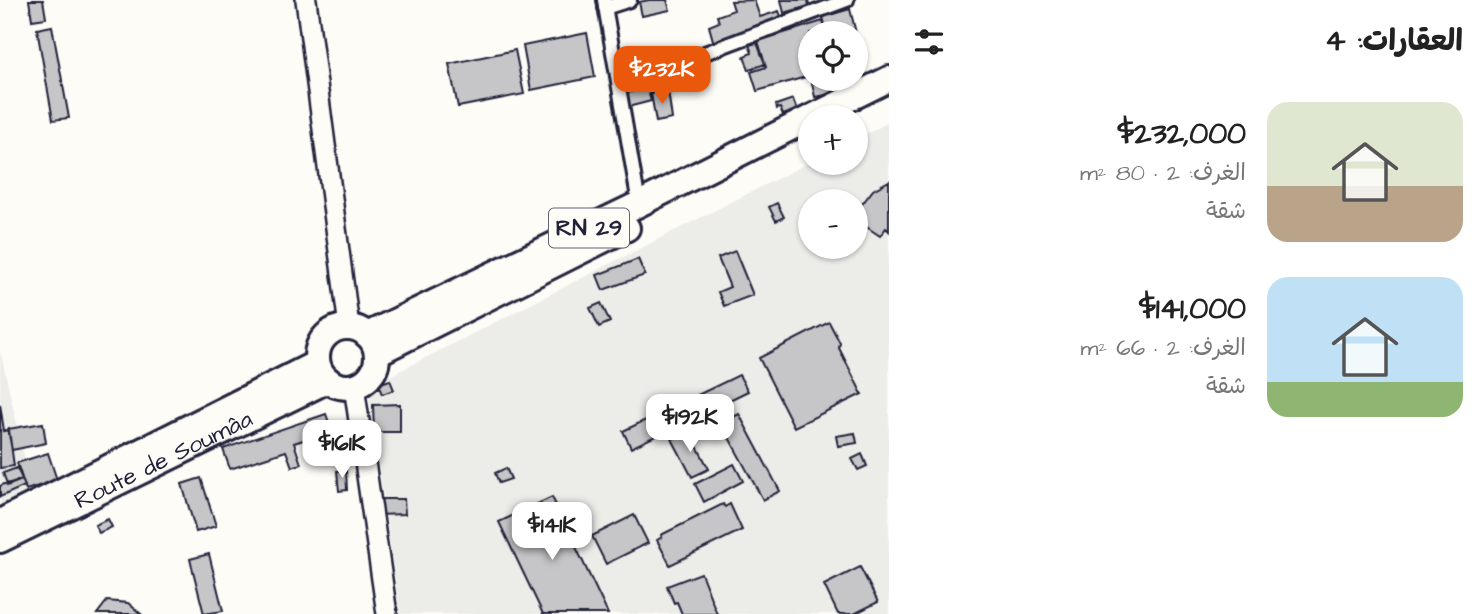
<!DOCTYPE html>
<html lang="ar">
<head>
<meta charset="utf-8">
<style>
	:root { --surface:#fff; --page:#f2f2f2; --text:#222; --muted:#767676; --accent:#ea580c }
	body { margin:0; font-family:"Architects Daughter","Playpen Sans Arabic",sans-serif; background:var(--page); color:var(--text); direction:rtl; height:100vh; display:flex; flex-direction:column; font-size:26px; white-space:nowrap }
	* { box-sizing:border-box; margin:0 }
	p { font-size:23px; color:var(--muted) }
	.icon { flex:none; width:38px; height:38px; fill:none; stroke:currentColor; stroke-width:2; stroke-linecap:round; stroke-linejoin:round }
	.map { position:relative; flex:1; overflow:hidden; direction:ltr }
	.side { display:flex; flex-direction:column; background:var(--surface); width:595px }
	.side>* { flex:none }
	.buttons { position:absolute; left:798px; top:21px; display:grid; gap:14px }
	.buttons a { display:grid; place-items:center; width:70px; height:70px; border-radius:50%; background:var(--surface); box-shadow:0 2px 5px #0004; font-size:35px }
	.price { position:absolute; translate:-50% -60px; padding:0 16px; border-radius:14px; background:#fff; color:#222; font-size:23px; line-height:46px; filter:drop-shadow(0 2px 4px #0008) }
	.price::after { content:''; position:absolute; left:50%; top:42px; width:21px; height:16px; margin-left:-10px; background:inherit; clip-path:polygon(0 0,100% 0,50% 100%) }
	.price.selected { background:var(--accent); color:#fff }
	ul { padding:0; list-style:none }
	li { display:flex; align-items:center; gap:21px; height:175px; padding:0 21px }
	li span { display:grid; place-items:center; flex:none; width:196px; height:140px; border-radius:21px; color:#555 }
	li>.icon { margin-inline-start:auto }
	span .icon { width:84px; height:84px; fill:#fffc; stroke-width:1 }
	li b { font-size:30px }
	h2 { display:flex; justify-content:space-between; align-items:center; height:84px; padding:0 21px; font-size:30px }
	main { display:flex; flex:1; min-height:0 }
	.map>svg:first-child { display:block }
	.built { fill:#ecece9; fill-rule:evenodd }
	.building { fill:#c6c6c8; stroke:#22223b; stroke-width:2 }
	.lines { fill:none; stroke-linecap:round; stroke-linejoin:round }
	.street-casing { stroke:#22223b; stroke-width:18 }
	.secondary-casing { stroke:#22223b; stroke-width:24 }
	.highway-casing { stroke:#22223b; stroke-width:30 }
	.street { stroke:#fdfcf7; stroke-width:12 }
	.secondary { stroke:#fdfcf7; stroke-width:19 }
	.highway { stroke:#fdfcf7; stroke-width:24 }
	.labels { text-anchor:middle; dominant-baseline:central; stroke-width:5; stroke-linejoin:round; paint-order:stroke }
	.shield { fill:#fdfcf7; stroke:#646373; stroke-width:2 }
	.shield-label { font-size:23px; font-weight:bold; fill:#22223b }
	.street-label { font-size:24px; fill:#22223b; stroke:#fdfcf7 }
</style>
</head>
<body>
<main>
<section class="side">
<h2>العقارات: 4<svg class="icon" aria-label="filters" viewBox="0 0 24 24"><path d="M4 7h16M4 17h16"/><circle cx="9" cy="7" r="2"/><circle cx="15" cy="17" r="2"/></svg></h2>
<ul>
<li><span style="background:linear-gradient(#dfe7d0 60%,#b9a48a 0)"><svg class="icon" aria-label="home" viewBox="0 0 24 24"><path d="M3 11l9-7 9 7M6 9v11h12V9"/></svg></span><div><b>$232,000</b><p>الغرف: 2 · 80 m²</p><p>شقة</p></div></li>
<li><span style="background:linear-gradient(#bfe0f5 75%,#8fb573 0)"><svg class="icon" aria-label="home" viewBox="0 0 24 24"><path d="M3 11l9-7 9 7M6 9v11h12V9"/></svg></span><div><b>$141,000</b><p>الغرف: 2 · 66 m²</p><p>شقة</p></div></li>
</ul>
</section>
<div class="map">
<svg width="889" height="614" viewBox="0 0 889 614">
	<rect width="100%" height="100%" fill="#fdfcf7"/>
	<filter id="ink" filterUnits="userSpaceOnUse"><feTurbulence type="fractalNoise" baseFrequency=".0143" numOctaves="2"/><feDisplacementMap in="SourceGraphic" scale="14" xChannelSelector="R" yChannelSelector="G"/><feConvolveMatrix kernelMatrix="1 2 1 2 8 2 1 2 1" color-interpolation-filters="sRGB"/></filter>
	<g filter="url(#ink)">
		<!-- built -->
		<path class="built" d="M 889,122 L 889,614 L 400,614 L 368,387 L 810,162 L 856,163 L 856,139 ZM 810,201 L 856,201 L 856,247 L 810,247 Z
			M 0,350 L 32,490 L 0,506 Z"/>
		<!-- building -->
		<path class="building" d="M 29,0 L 43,0 L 46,18 L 32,20 Z
			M 649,0 L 667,0 L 670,10 L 642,16 L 639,2 Z
			M 754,0 L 760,17 L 779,11 L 783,22 L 714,44 L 709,26 L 719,22 L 717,16 L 734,10 L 731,1 Z
			M 781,0 L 808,0 L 809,6 L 784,13 Z
			M 850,9 L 860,49 L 856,50 L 856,33 L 827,33 L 823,17 Z
			M 823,21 L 826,33 L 810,33 L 810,67 L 806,68 L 809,76 L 757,91 L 751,72 L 766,67 L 758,41 Z
			M 52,26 L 69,118 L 53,120 L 37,29 Z
			M 587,33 L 595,77 L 531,90 L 523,46 Z
			M 757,43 L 765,64 L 749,70 L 744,56 L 752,53 L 749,45 Z
			M 515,50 L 524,94 L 458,107 L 449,64 Z
			M 685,77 L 687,83 L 649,94 L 651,101 L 628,107 L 632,124 L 624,126 L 616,96 Z
			M 822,82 L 822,84 L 835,82 L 837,93 L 815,97 L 812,83 Z
			M 668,90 L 672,119 L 656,122 L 651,93 Z
			M 793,99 L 797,110 L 783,115 L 780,108 L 777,109 L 776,105 Z
			M 889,181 L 889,231 L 886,228 L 880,236 L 856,220 L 856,212 L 873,190 Z
			M 777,203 L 784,217 L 776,221 L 769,207 Z
			M 735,251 L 753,295 L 724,306 L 718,292 L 730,287 L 718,258 Z
			M 638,259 L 645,275 L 603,290 L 597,275 Z
			M 601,303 L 610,322 L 599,327 L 590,308 Z
			M 829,322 L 840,343 L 839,348 L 862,394 L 794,427 L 759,358 Z
			M 739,375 L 748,391 L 631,448 L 623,431 Z
			M 390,380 L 394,390 L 382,394 L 378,384 Z
			M 0,404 L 4,431 L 9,430 L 14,466 L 0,468 Z
			M 400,404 L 400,432 L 374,432 L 373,405 Z
			M 326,414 L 332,431 L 294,443 L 301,464 L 292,467 L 286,451 L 230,469 L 223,449 Z
			M 739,414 L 780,491 L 763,500 L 721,423 Z
			M 43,423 L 46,443 L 12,450 L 8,429 Z
			M 689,431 L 709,469 L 692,477 L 672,439 Z
			M 855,433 L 857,443 L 838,446 L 836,436 Z
			M 48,453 L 57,480 L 26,490 L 17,463 Z
			M 862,454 L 867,466 L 858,470 L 852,459 Z
			M 734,464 L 743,481 L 704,502 L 695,484 Z
			M 17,468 L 22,479 L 7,484 L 3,473 Z
			M 506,468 L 511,479 L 499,483 L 495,473 Z
			M 346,470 L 347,490 L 339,491 L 337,471 Z
			M 201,478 L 216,526 L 196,532 L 182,484 Z
			M 22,480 L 25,486 L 0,497 L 0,486 L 6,483 L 7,486 Z
			M 552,497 L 608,614 L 543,614 L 499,522 Z
			M 377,499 L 404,499 L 405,514 L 377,515 Z
			M 723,504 L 725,507 L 730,504 L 742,530 L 670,565 L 657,540 L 662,537 L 661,535 Z
			M 634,515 L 648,543 L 606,564 L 592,536 Z
			M 108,519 L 112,527 L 99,533 L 95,525 Z
			M 209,554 L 223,611 L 204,614 L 190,559 Z
			M 860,567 L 878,602 L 854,614 L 838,614 L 824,585 Z
			M 701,573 L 717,614 L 682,614 L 677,602 L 674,603 L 667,586 Z
			M 107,601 L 128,603 L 141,614 L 97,614 Z"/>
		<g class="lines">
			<!-- street casing -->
			<g class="street-casing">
				<path id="street" d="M 604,0 L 639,204
					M 605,8 L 630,0
					M 619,85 L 847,0"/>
			</g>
			<!-- secondary casing -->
			<g class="secondary-casing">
				<path id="secondary" d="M 306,0 L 349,327
					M 354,386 L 387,614"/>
			</g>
			<!-- highway casing -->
			<g class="highway-casing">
				<g id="highway">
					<path d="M 812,117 L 889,79"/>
					<circle cx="347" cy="357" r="30"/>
					<path d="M 367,335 L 639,204 L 810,118"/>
					<path d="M 377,353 L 627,228"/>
					<path d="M 8,518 L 317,363"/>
					<path id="s1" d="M 0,540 L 328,380"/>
				</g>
			</g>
			<!-- street -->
			<use href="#street" class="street"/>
			<!-- secondary -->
			<use href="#secondary" class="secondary"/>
			<!-- highway -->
			<use href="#highway" class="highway"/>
		</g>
	</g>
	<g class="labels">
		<!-- shield labels -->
		<rect class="shield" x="549" y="208.5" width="80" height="39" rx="5"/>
		<g class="shield-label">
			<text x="589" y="228">RN 29</text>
		</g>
		<!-- street labels -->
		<g class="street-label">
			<text stroke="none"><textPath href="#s1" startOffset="182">Route de Soumâa</textPath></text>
		</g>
	</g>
</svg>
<div class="buttons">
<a><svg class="icon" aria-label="locate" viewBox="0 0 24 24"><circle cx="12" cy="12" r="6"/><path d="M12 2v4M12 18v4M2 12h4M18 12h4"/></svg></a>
<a>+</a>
<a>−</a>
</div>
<b class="price selected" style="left:662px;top:106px">$232K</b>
<b class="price" style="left:690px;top:454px">$192K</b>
<b class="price" style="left:342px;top:480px">$161K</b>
<b class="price" style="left:552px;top:562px">$141K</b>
</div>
</main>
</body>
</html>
